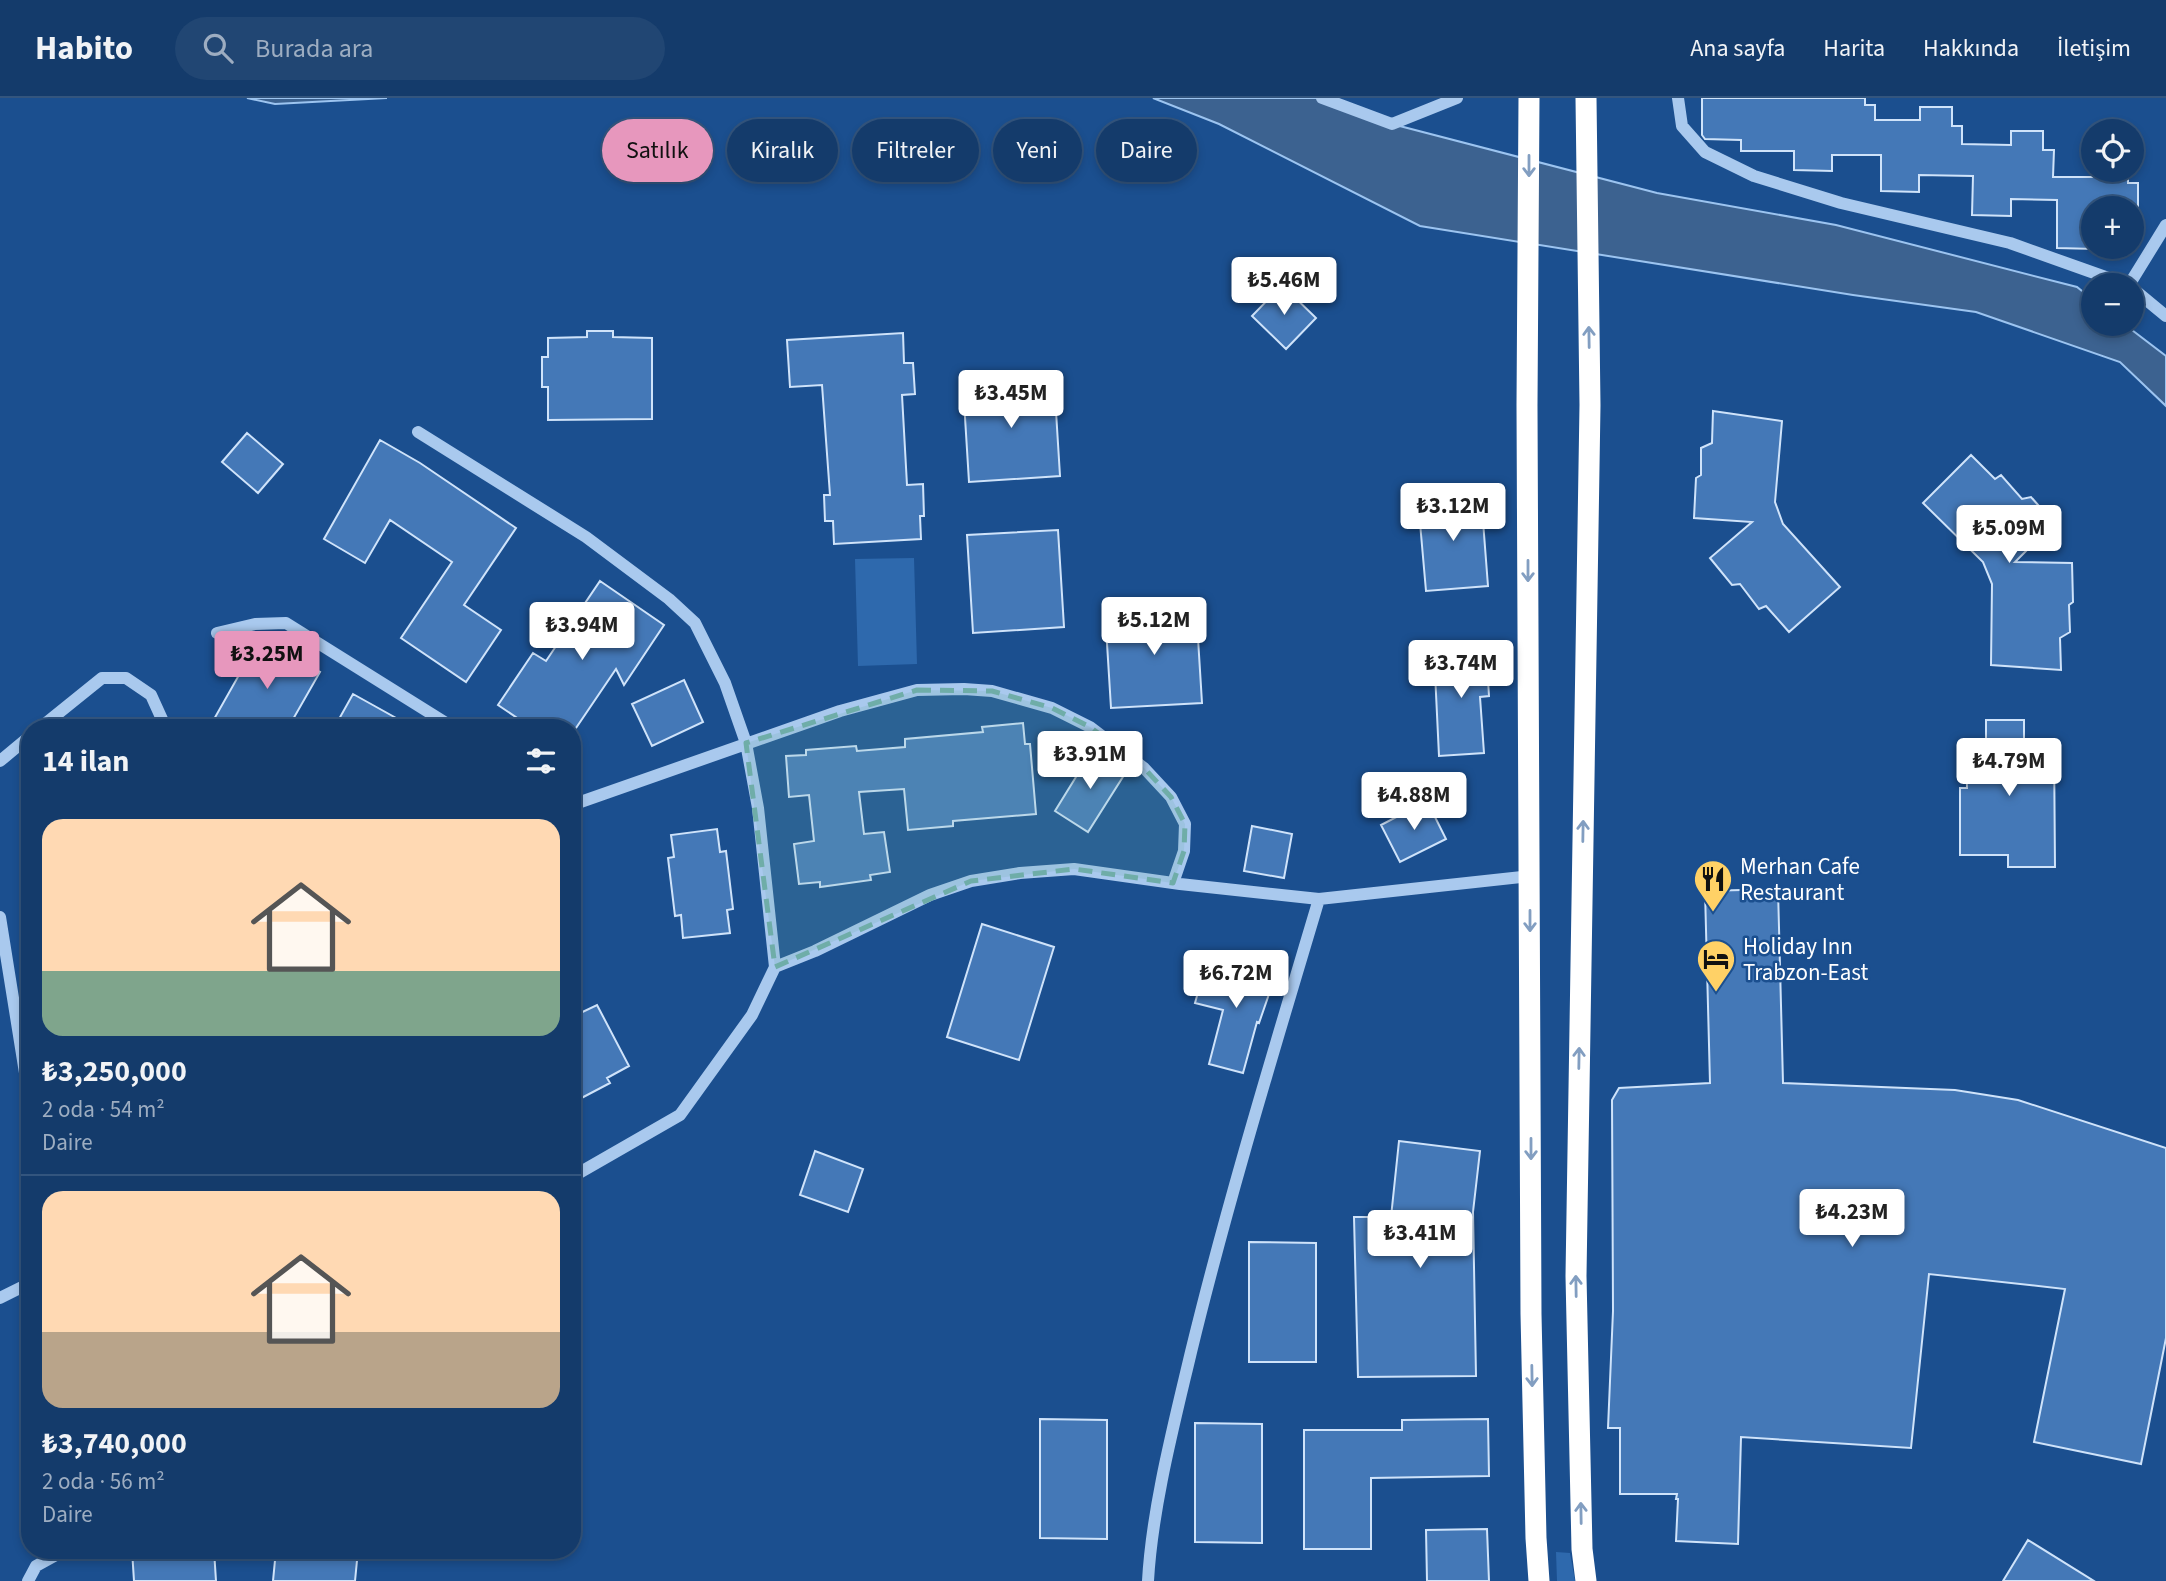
<!DOCTYPE html>
<html lang="tr">
<head>
<meta charset="utf-8">
<style>
	:root { --surface:#143b6b; --page:#214673; --text:#f1f3f6; --muted:#9dadc1; --line:#33557e; --accent:#e797bd }
	body { margin:0; font-family:"Source Sans 3",sans-serif; background:var(--page); color:var(--text); height:100vh; display:flex; flex-direction:column; font-size:26px; white-space:nowrap }
	* { box-sizing:border-box; margin:0 }
	p { font-size:23px; color:var(--muted) }
	.icon { flex:none; width:38px; height:38px; fill:none; stroke:currentColor; stroke-width:2; stroke-linecap:round; stroke-linejoin:round }
	.map { position:relative; flex:1; overflow:hidden }
	.side { position:absolute; left:21px; top:621px; width:560px; height:840px; display:flex; flex-direction:column; background:var(--surface); border-radius:28px; box-shadow:0 4px 10px #0003,0 0 0 2px var(--line) }
	.side>* { flex:none }
	.guide { position:absolute; left:602px; top:21px; width:665px; height:63px; display:flex; gap:14px }
	.buttons { position:absolute; left:2081px; top:21px; display:grid; gap:14px }
	.buttons a { display:grid; place-items:center; width:63px; height:63px; border-radius:50%; background:var(--surface); box-shadow:0 4px 10px #0003,0 0 0 2px var(--line); font-size:35px }
	.price { position:absolute; translate:-50% -60px; padding:0 16px; border-radius:7px; background:#fff; color:#222; font-size:23px; line-height:46px; filter:drop-shadow(0 2px 4px #0008) }
	.price::after { content:''; position:absolute; left:50%; top:42px; width:21px; height:16px; margin-left:-10px; background:inherit; clip-path:polygon(0 0,100% 0,50% 100%) }
	.price.current { background:var(--accent); color:#111 }
	ul { padding:0; list-style:none }
	li { display:grid; align-content:center; gap:14px; height:371px; padding:0 21px }
	li+li { border-top:2px solid var(--line) }
	li span { display:grid; place-items:center; height:217px; border-radius:21px; color:#555 }
	li>.icon { margin-inline-start:auto }
	span .icon { width:126px; height:126px; fill:#fffc; stroke-width:1 }
	li b { font-size:30px }
	h2 { display:flex; justify-content:space-between; align-items:center; height:84px; padding:0 21px; font-size:30px }
	.pill { padding:0 24px; border-radius:32px; background:var(--surface); box-shadow:0 4px 10px #0003,0 0 0 2px var(--line); font-size:24px; line-height:63px }
	.pill.current { background:var(--accent); color:#111 }
	header { display:flex; align-items:center; gap:42px; box-sizing:border-box; height:98px; padding:0 35px; background:var(--surface); border-bottom:2px solid var(--line) }
	header strong { font-size:33px }
	nav { display:flex; gap:38px; margin-inline-start:auto; font-size:24px }
	.search { width:490px; height:63px; background:var(--page); display:flex; align-items:center; gap:18px; box-sizing:border-box; padding:0 24px; border-radius:38px; color:var(--muted); font-size:26px }
	.map>svg:first-child { display:block }
	.green { fill:#2e69ad }
	.water { fill:#3c6290; stroke:#9cc4f0; stroke-width:2 }
	.building { fill:#4478b7; stroke:#cfe3fa; stroke-width:2 }
	.lines { fill:none; stroke-linecap:round; stroke-linejoin:round }
	.minor { stroke:#a9c9ee; stroke-width:12 }
	.highway { stroke:#fff; stroke-width:21 }
	.oneway { stroke:#829ec1 }
	.marked { fill:#6fada8; fill-opacity:0.2; stroke:#6fada8; stroke-width:5; stroke-dasharray:14 9; stroke-linejoin:round }
	.labels { text-anchor:middle; dominant-baseline:central; stroke-width:5; stroke-linejoin:round; paint-order:stroke }
	.poi-label { font-size:23px; fill:#fff; stroke:#1b4f8f; text-anchor:start }
</style>
</head>
<body>
<header>
<strong>Habito</strong>
<div class="search"><svg class="icon" aria-label="search" viewBox="0 0 24 24"><circle cx="10" cy="10" r="6"/><path d="M15 15l6 6"/></svg>Burada ara</div>
<nav><a>Ana sayfa</a><a>Harita</a><a>Hakkında</a><a>İletişim</a></nav>
</header>
<div class="map">
<svg width="2166" height="1483" viewBox="0 0 2166 1483">
	<rect width="100%" height="100%" fill="#1b4f8f"/>
	<!-- green -->
	<path class="green" d="M 914,460 L 917,566 L 858,568 L 855,461 Z
		M 1556,1454 L 1570,1455 L 1575,1483 L 1557,1483 Z"/>
	<!-- water -->
	<path class="water" d="M 247,0 L 387,0 L 275,6 Z
		M 1153,0 L 1322,0 L 1392,26 L 1657,95 L 1836,127 L 2077,189 L 2093,202 L 2093,226 L 2124,226 L 2166,258 L 2166,308 L 2120,264 L 1976,214 L 1853,197 L 1420,128 L 1219,26 Z"/>
	<!-- building -->
	<path class="building" d="M 1702,0 L 1865,0 L 1865,7 L 1875,7 L 1875,22 L 1920,22 L 1920,9 L 1952,9 L 1952,28 L 1962,28 L 1962,46 L 2011,47 L 2011,33 L 2043,33 L 2043,52 L 2054,52 L 2053,79 L 2096,79 L 2096,72 L 2128,72 L 2128,85 L 2138,85 L 2138,135 L 2132,135 L 2132,110 L 2093,110 L 2093,149 L 2095,151 L 2057,150 L 2057,102 L 2011,101 L 2011,118 L 1972,117 L 1973,78 L 1919,77 L 1919,94 L 1881,93 L 1881,57 L 1832,57 L 1832,73 L 1794,72 L 1794,53 L 1741,53 L 1741,42 L 1705,41 L 1702,37 Z
		M 1282,187 L 1316,220 L 1286,251 L 1252,218 Z
		M 587,233 L 613,233 L 613,239 L 652,240 L 652,321 L 548,322 L 548,289 L 542,289 L 542,259 L 548,259 L 548,240 L 587,239 Z
		M 903,235 L 904,265 L 913,265 L 915,296 L 902,297 L 907,387 L 923,386 L 924,418 L 920,418 L 921,441 L 834,446 L 833,423 L 825,423 L 824,397 L 830,397 L 822,287 L 790,289 L 787,242 Z
		M 1054,281 L 1060,378 L 969,384 L 963,287 Z
		M 1713,313 L 1782,323 L 1775,404 L 1783,426 L 1840,489 L 1789,534 L 1766,508 L 1759,511 L 1740,486 L 1732,487 L 1710,460 L 1752,424 L 1694,420 L 1696,380 L 1701,377 L 1701,350 L 1712,345 Z
		M 247,335 L 283,366 L 258,395 L 222,364 Z
		M 380,342 L 420,365 L 516,430 L 464,507 L 501,532 L 466,584 L 401,540 L 452,464 L 390,422 L 365,465 L 324,441 Z
		M 1971,357 L 1995,381 L 2001,377 L 2022,401 L 2031,399 L 2054,425 L 2015,464 L 2072,465 L 2073,504 L 2069,507 L 2070,534 L 2060,540 L 2061,572 L 1991,567 L 1992,486 L 1983,464 L 1923,405 Z
		M 1481,397 L 1488,488 L 1426,493 L 1418,402 Z
		M 1058,432 L 1064,529 L 973,535 L 967,437 Z
		M 600,483 L 664,527 L 624,587 L 616,571 L 576,630 L 532,630 L 498,607 L 533,555 L 546,563 Z
		M 1196,508 L 1202,605 L 1111,610 L 1105,513 Z
		M 260,540 L 320,574 L 288,630 L 209,630 Z
		M 1486,551 L 1489,598 L 1480,599 L 1484,655 L 1439,658 L 1434,554 Z
		M 684,582 L 703,624 L 652,648 L 632,606 Z
		M 353,596 L 414,630 L 334,630 Z
		M 1986,622 L 2024,622 L 2024,645 L 2054,645 L 2055,769 L 2008,769 L 2008,757 L 1960,757 L 1960,690 L 1967,690 L 1966,644 L 1986,644 Z
		M 1023,625 L 1025,646 L 1030,646 L 1036,716 L 953,723 L 953,728 L 908,732 L 904,691 L 859,694 L 864,736 L 884,734 L 890,774 L 870,777 L 871,782 L 820,789 L 820,784 L 799,786 L 794,746 L 814,743 L 809,697 L 789,699 L 786,658 L 806,657 L 806,652 L 856,648 L 857,653 L 905,649 L 905,641 L 983,634 L 982,629 Z
		M 1092,653 L 1126,674 L 1088,734 L 1055,713 Z
		M 1427,703 L 1446,741 L 1400,764 L 1381,727 Z
		M 1252,728 L 1292,736 L 1284,780 L 1244,773 Z
		M 717,731 L 720,754 L 726,753 L 733,811 L 727,812 L 730,835 L 683,840 L 681,817 L 675,818 L 668,760 L 674,759 L 671,737 Z
		M 1778,791 L 1783,985 L 1955,992 L 2018,1002 L 2166,1050 L 2166,1240 L 2141,1366 L 2034,1344 L 2065,1191 L 1929,1176 L 1911,1350 L 1741,1339 L 1738,1446 L 1676,1443 L 1678,1401 L 1676,1401 L 1677,1396 L 1620,1396 L 1620,1330 L 1608,1330 L 1613,1213 L 1612,1002 L 1619,990 L 1710,985 L 1705,793 Z
		M 982,826 L 1054,849 L 1019,962 L 947,939 Z
		M 1232,861 L 1276,876 L 1259,925 L 1257,924 L 1243,975 L 1209,966 L 1223,912 L 1195,905 L 1204,873 L 1226,879 Z
		M 597,907 L 629,968 L 607,980 L 610,985 L 572,1005 L 572,919 Z
		M 1399,1043 L 1480,1053 L 1473,1114 L 1476,1278 L 1358,1279 L 1354,1119 L 1391,1119 Z
		M 815,1053 L 863,1071 L 848,1114 L 800,1097 Z
		M 1249,1144 L 1316,1145 L 1316,1264 L 1249,1264 Z
		M 1040,1321 L 1107,1322 L 1107,1441 L 1040,1440 Z
		M 1488,1321 L 1489,1378 L 1371,1380 L 1371,1451 L 1304,1451 L 1304,1332 L 1402,1332 L 1402,1322 Z
		M 1195,1325 L 1262,1326 L 1262,1445 L 1195,1444 Z
		M 1487,1431 L 1489,1483 L 1427,1483 L 1426,1432 Z
		M 2028,1442 L 2094,1483 L 2003,1483 Z
		M 132,1452 L 214,1452 L 216,1483 L 134,1483 Z
		M 276,1452 L 358,1452 L 355,1483 L 273,1483 Z"/>
	<g class="lines">
		<!-- minor -->
		<path class="minor" d="M 1322,0 L 1392,26 L 1457,0
			M 1678,0 L 1682,28 L 1705,54 L 1754,78 L 1841,105 L 2010,145 L 2128,187
			M 2129,187 L 2166,127
			M 2132,190 L 2166,218
			M 418,334 L 586,439 L 669,501 L 695,525 L 725,585 L 746,645 L 758,710 L 775,869 L 815,853 L 930,797 L 971,783 L 1020,775 L 1074,771 L 1180,786 L 1319,801 L 1530,778
			M 217,535 L 255,526 L 286,525 L 454,630
			M 40,630 L 102,580 L 126,580 L 151,597 L 166,630
			M 0,663 L 30,638
			M 572,707 L 840,613 L 917,592 L 964,591 L 992,593 L 1052,610 L 1090,629 L 1144,670 L 1171,699 L 1185,726 L 1184,753 L 1173,785
			M 0,819 L 30,1006
			M 572,1079 L 680,1017 L 752,917 L 775,869
			M 0,1200 L 30,1185
			M 28,1483 L 36,1468 L 65,1452
			M 1148,1483 C 1152,1410 1174,1326 1191,1254 C 1228,1102 1274,952 1319,801"/>
		<!-- highway -->
		<path class="highway" d="M 1529,0 L 1527,307 L 1531,1216 L 1536,1440 L 1539,1483
			M 1586,0 L 1590,307 L 1576,1178 L 1582,1451 L 1586,1483"/>
	</g>
	<!-- one-way arrows -->
	<defs><path id="oneway-shaft" d="M-6 0H5M1.5-3L5.5 0L1.5 3" fill="none" stroke-width="1.6" stroke-linecap="round" stroke-linejoin="round" transform="scale(1.75)"/></defs>
	<g class="oneway">
		<use href="#oneway-shaft" transform="translate(1529 68) rotate(90)"/>
		<use href="#oneway-shaft" transform="translate(1589 239) rotate(-91)"/>
		<use href="#oneway-shaft" transform="translate(1528 473) rotate(90)"/>
		<use href="#oneway-shaft" transform="translate(1583 733) rotate(-89)"/>
		<use href="#oneway-shaft" transform="translate(1530 823) rotate(90)"/>
		<use href="#oneway-shaft" transform="translate(1579 960) rotate(-89)"/>
		<use href="#oneway-shaft" transform="translate(1531 1051) rotate(90)"/>
		<use href="#oneway-shaft" transform="translate(1576 1188) rotate(-91)"/>
		<use href="#oneway-shaft" transform="translate(1532 1278) rotate(89)"/>
		<use href="#oneway-shaft" transform="translate(1581 1415) rotate(-91)"/>
	</g>
	<!-- marked area -->
	<path class="marked" d="M 917,592 L 992,593 L 1052,610 L 1090,629 L 1144,670 L 1171,699 L 1185,726 L 1184,753 L 1173,785 L 1074,771 L 971,783 L 775,869 L 746,645 Z"/>
	<!-- icons -->
	<defs>
		<g id="restaurant-pin" transform="scale(2.0125)"><path d="M0 17L-7.5 6A9.5 9.5 0 1 1 7.5 6Z" fill="#ffd166" stroke="#1b4f8f"/><path d="M-5-6h1v4h1v-4h1v4h1v-4h1v5L-1.5 .5V6h-2V.5L-5-1ZM5-6V6H3V1.5H1.5Q1.5-4 5-6Z" fill="#111"/></g>
		<g id="hotel-pin" transform="scale(2.0125)"><path d="M0 17L-7.5 6A9.5 9.5 0 1 1 7.5 6Z" fill="#ffd166" stroke="#1b4f8f"/><path d="M-6-4.5h1.5V1H6V5H4.5V3h-9V5H-6ZM-4 0a1.8 1.8 0 1 1 3.6 0ZM.5 0V-2.5h3Q6-2.5 6 0Z" fill="#111"/></g>
	</defs>
	<g fill-rule="evenodd">
		<use href="#restaurant-pin" x="1713" y="781"/>
		<use href="#hotel-pin" x="1716" y="861"/>
	</g>
	<g class="labels">
		<!-- poi labels -->
		<g class="poi-label">
			<text x="1740" y="768">Merhan Cafe<tspan x="1740" dy="26">Restaurant</tspan></text>
			<text x="1743" y="848">Holiday Inn<tspan x="1743" dy="26">Trabzon-East</tspan></text>
		</g>
	</g>
</svg>
<div class="buttons">
<a><svg class="icon" aria-label="locate" viewBox="0 0 24 24"><circle cx="12" cy="12" r="6"/><path d="M12 2v4M12 18v4M2 12h4M18 12h4"/></svg></a>
<a>+</a>
<a>−</a>
</div>
<b class="price" style="left:1284px;top:219px">₺5.46M</b>
<b class="price" style="left:1011px;top:332px">₺3.45M</b>
<b class="price" style="left:1453px;top:445px">₺3.12M</b>
<b class="price" style="left:2009px;top:467px">₺5.09M</b>
<b class="price" style="left:1154px;top:559px">₺5.12M</b>
<b class="price" style="left:582px;top:564px">₺3.94M</b>
<b class="price current" style="left:267px;top:593px">₺3.25M</b>
<b class="price" style="left:1461px;top:602px">₺3.74M</b>
<b class="price" style="left:1090px;top:693px">₺3.91M</b>
<b class="price" style="left:2009px;top:700px">₺4.79M</b>
<b class="price" style="left:1414px;top:734px">₺4.88M</b>
<b class="price" style="left:1236px;top:912px">₺6.72M</b>
<b class="price" style="left:1852px;top:1151px">₺4.23M</b>
<b class="price" style="left:1420px;top:1172px">₺3.41M</b>
<div class="guide">
<a class="pill current">Satılık</a>
<a class="pill">Kiralık</a>
<a class="pill">Filtreler</a>
<a class="pill">Yeni</a>
<a class="pill">Daire</a>
</div>
<section class="side">
<h2>14 ilan<svg class="icon" aria-label="filters" viewBox="0 0 24 24"><path d="M4 7h16M4 17h16"/><circle cx="9" cy="7" r="2"/><circle cx="15" cy="17" r="2"/></svg></h2>
<ul>
<li><span style="background:linear-gradient(#ffd9b3 70%,#7fa58c 0)"><svg class="icon" aria-label="home" viewBox="0 0 24 24"><path d="M3 11l9-7 9 7M6 9v11h12V9"/></svg></span><div><b>₺3,250,000</b><p>2 oda · 54 m²</p><p>Daire</p></div></li>
<li><span style="background:linear-gradient(#ffd9b3 65%,#b9a48a 0)"><svg class="icon" aria-label="home" viewBox="0 0 24 24"><path d="M3 11l9-7 9 7M6 9v11h12V9"/></svg></span><div><b>₺3,740,000</b><p>2 oda · 56 m²</p><p>Daire</p></div></li>
</ul>
</section>
</div>
</body>
</html>
